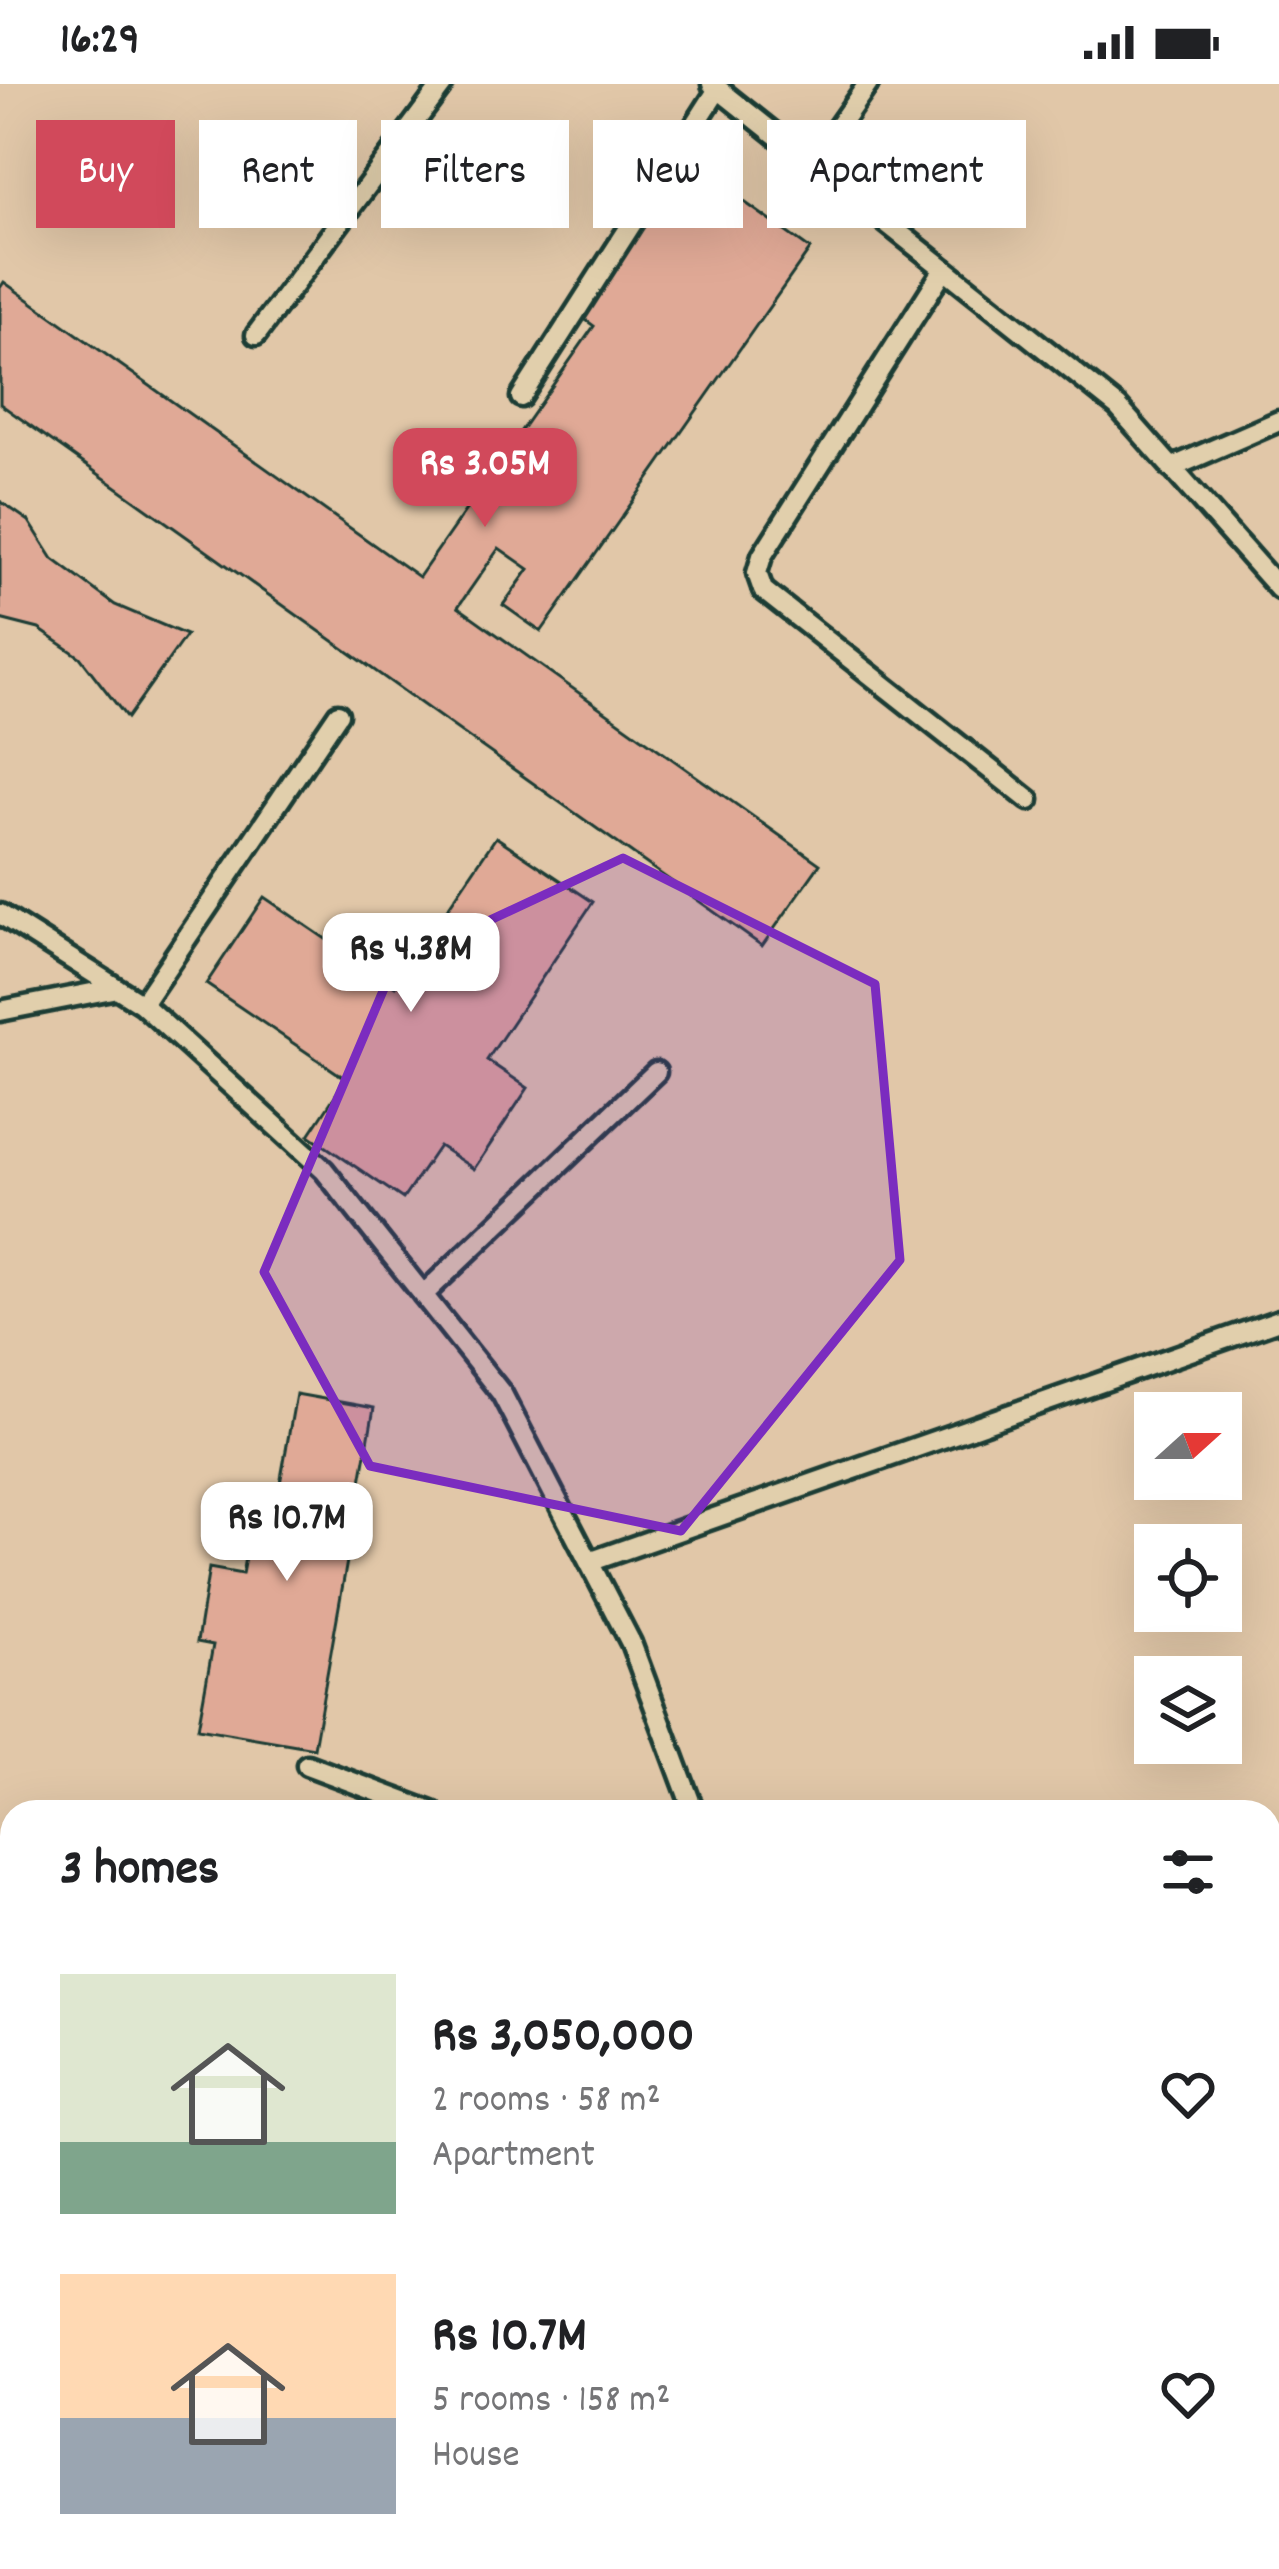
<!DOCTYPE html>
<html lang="en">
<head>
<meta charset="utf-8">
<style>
	:root { --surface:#fff; --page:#f6f6f6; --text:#202124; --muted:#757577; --accent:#d1495b }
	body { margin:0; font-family:Dekko,sans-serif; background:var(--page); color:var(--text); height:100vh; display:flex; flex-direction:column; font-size:45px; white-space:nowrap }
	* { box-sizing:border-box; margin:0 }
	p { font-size:39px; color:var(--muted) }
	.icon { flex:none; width:66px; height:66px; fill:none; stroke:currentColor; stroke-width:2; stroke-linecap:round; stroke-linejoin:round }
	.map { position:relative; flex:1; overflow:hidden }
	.details { position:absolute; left:0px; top:1716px; width:1281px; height:771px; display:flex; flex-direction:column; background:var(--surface); border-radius:36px 36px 0 0; box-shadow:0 12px 48px #0002 }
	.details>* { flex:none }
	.hud { position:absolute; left:36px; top:36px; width:1209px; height:108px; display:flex; gap:24px }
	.needle { width:78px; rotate:69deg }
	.controls { position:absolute; left:1134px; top:1308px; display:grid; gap:24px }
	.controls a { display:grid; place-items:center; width:108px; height:108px; border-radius:0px; background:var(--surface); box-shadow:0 12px 48px #0002; font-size:60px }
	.price { position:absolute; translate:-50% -102px; padding:0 27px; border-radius:24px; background:#fff; color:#222; font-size:39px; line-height:78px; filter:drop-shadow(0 3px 6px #0008) }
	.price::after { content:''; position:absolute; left:50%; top:72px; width:36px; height:27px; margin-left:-18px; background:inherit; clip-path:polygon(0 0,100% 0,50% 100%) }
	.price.active { background:var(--accent); color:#fff }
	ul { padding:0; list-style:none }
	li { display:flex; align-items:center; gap:36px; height:300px; padding:0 60px }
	li span { display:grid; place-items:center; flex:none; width:336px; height:240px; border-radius:0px; color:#555 }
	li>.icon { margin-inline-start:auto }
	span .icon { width:144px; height:144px; fill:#fffc; stroke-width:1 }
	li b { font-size:51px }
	h2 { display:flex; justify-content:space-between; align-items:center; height:144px; padding:0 60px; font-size:51px }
	.tag { padding:0 42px; border-radius:0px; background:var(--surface); box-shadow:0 12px 48px #0002; font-size:42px; line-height:108px }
	.tag.active { background:var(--accent); color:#fff }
	.status { display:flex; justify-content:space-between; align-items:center; height:84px; padding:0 60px; background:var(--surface); direction:ltr }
	.status svg { height:33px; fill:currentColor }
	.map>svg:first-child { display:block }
	.building { fill:#e0a996; stroke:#1f3d34; stroke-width:3 }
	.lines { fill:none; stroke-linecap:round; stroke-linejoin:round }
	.service-casing { stroke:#1f3d34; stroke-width:27 }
	.minor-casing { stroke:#1f3d34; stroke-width:48 }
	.trunk-casing { stroke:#1f3d34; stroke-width:72 }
	.service { stroke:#e1cfac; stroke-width:18 }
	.minor { stroke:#e1cfac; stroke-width:39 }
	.trunk { stroke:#faddab; stroke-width:63 }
	.marked { fill:#7b2cbf; fill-opacity:0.2; stroke:#7b2cbf; stroke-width:9; stroke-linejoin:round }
</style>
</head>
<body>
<div class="status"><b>16:29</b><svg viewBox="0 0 49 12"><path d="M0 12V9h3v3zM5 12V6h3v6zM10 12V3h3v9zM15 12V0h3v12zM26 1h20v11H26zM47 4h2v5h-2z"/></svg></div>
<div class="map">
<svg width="1279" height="2485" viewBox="0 0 1279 2485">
	<rect width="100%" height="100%" fill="#e1c7a8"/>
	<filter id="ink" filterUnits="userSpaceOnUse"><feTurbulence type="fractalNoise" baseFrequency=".00833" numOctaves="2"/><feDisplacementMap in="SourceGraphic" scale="24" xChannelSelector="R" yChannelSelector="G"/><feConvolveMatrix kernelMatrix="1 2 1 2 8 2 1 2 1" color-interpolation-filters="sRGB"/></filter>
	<g filter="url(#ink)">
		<!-- building -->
		<path class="building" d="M 687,77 L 810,165 L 541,548 L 503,521 L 529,485 L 499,464 L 458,523 L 820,780 L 762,862 L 0,320 L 0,204 L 4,198 L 419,493 L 594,242 L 579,231 Z
			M 0,417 L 29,437 L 53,475 L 115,521 L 186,551 L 127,634 L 80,573 L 39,545 L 0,535 Z
			M 496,753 L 593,818 L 487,976 L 528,1004 L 474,1085 L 439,1062 L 403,1115 L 309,1051 L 346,995 L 206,900 L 264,813 L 395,902 Z
			M 296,1310 L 374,1324 L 314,1664 L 198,1644 L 213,1561 L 197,1558 L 209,1484 L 242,1490 L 257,1408 L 278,1411 Z
			M 1269,2145 L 1279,2145 L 1279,2242 L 1269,2243 Z
			M 374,2475 L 493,2475 L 498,2485 L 379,2485 Z
			M 510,2475 L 619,2475 L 597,2485 L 515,2485 Z
			M 828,2475 L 879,2475 L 854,2485 L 832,2485 Z
			M 940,2475 L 1113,2475 L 1118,2485 L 945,2485 Z
			M 1125,2475 L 1208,2475 L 1189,2485 L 1130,2485 Z"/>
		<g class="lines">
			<!-- service casing -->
			<g class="service-casing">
				<path id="service" d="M 712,0 L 1118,323 L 1279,505
					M 812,80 L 868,0
					M 944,185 L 762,472 L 757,489 L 763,506 L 1029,716
					M 256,251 L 443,0
					M 521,313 L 718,5
					M 1171,384 L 1279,337
					M 0,830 L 142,920 L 324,1086 L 502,1310 L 631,1559 L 694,1728
					M 142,920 L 338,630
					M 0,927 L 117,904
					M 423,1211 L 656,988
					M 589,1478 L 1279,1236
					M 307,1681 L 432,1728"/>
			</g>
			<!-- minor casing -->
			<g class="minor-casing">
				<path id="minor" d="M 6,2403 L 12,2415
					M 41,2475 L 46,2485
					M 326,2475 L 332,2485
					M 679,2475 L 683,2485
					M 1263,2485 L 1279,2476"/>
			</g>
			<!-- trunk casing -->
			<g class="trunk-casing">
				<path id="trunk" d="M 1269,1929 L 1279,1929
					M 0,1933 L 12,1933"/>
			</g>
			<!-- service -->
			<use href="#service" class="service"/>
			<!-- minor -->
			<use href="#minor" class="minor"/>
			<!-- trunk -->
			<use href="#trunk" class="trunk"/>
		</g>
	</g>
	<!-- marked area -->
	<path class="marked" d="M 623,774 L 875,900 L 900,1176 L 681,1447 L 370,1382 L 264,1188 L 394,881 Z"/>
</svg>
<div class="controls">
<a><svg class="needle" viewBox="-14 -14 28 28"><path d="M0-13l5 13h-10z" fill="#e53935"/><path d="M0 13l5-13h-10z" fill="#757577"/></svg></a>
<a><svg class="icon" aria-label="locate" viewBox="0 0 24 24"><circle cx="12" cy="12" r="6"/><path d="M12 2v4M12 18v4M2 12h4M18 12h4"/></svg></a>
<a><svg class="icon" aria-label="layers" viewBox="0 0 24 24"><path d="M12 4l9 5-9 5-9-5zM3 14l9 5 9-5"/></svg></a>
</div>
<b class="price active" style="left:485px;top:446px">Rs 3.05M</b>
<b class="price" style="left:411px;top:931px">Rs 4.38M</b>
<b class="price" style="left:287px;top:1500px">Rs 10.7M</b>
<div class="hud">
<a class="tag active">Buy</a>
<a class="tag">Rent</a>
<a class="tag">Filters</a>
<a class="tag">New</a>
<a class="tag">Apartment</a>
</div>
<section class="details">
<h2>3 homes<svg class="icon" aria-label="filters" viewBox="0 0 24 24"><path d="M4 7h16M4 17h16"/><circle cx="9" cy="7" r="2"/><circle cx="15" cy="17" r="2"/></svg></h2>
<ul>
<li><span style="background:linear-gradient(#dfe7d0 70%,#7fa58c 0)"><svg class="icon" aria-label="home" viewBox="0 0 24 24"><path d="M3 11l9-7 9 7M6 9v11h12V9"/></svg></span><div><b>Rs 3,050,000</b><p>2 rooms · 58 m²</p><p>Apartment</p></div><svg class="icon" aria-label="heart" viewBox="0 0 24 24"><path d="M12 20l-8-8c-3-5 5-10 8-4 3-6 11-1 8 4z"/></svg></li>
<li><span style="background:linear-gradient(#ffd9b3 60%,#9aa5b1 0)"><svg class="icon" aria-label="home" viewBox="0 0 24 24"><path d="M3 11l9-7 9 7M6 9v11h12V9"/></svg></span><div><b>Rs 10.7M</b><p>5 rooms · 158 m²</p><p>House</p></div><svg class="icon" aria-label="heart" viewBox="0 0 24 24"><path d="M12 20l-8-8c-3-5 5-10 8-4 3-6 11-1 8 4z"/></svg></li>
</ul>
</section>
</div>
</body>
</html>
